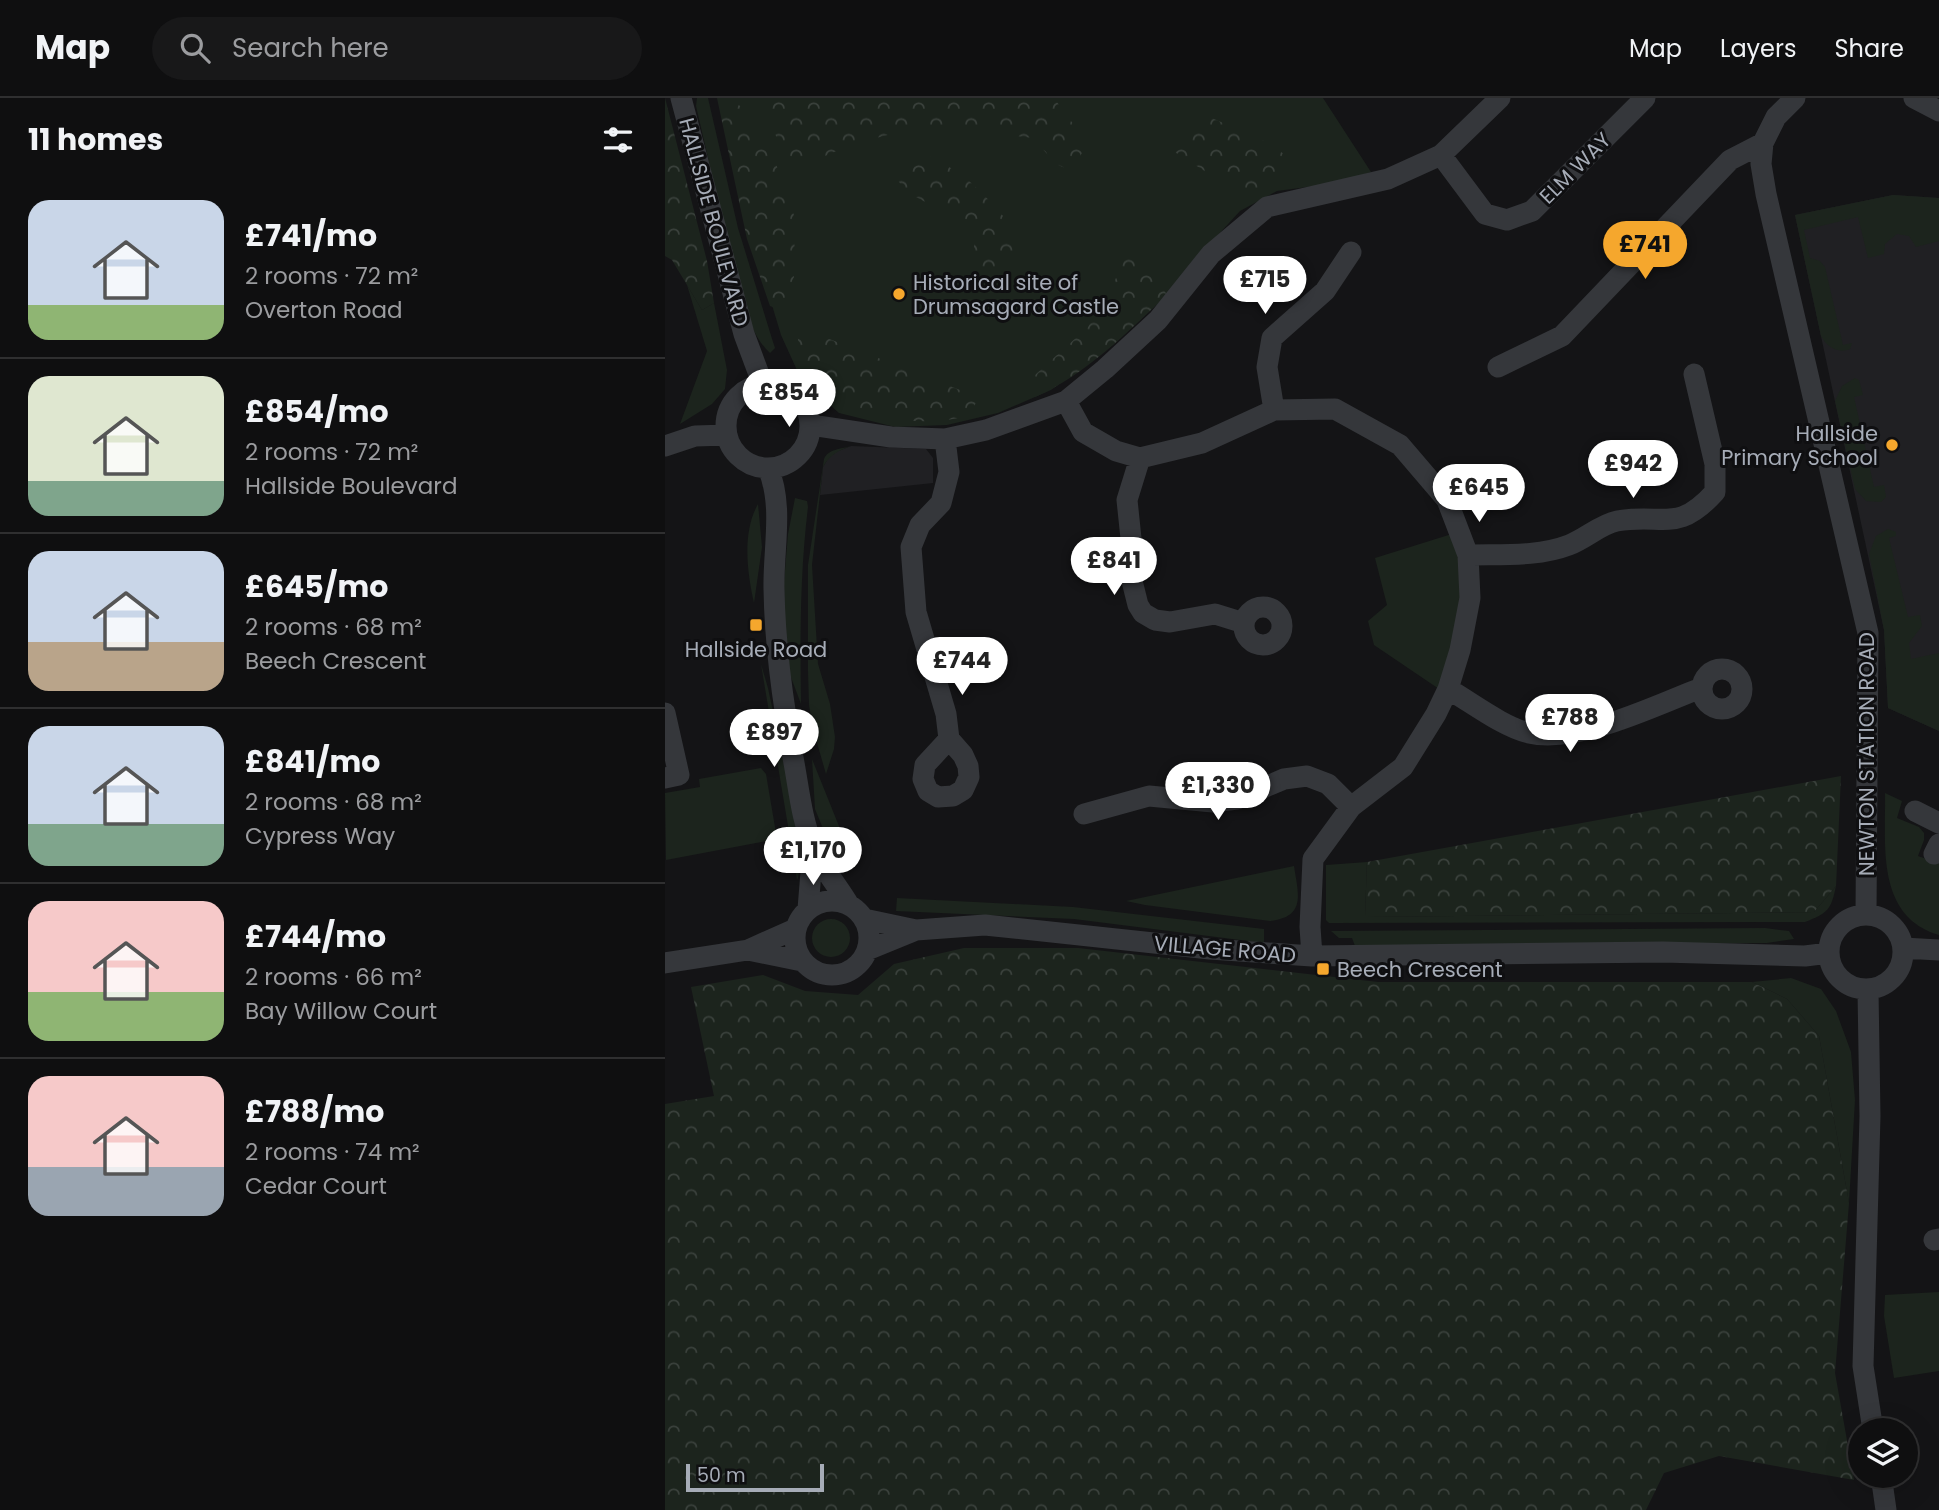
<!DOCTYPE html>
<html lang="en">
<head>
<meta charset="utf-8">
<style>
	:root { --surface:#0f0f10; --page:#181819; --text:#f1f3f6; --muted:#9b9c9f; --line:#2f2f30; --accent:#f5a72d }
	body { margin:0; font-family:Poppins,sans-serif; background:var(--page); color:var(--text); height:100vh; display:flex; flex-direction:column; font-size:26px; white-space:nowrap }
	* { box-sizing:border-box; margin:0 }
	p { font-size:23px; color:var(--muted) }
	.icon { flex:none; width:38px; height:38px; fill:none; stroke:currentColor; stroke-width:2; stroke-linecap:round; stroke-linejoin:round }
	.map { position:relative; flex:1; overflow:hidden }
	.drawer { display:flex; flex-direction:column; background:var(--surface); width:665px }
	.drawer>* { flex:none }
	.fabs { position:absolute; left:1183px; top:1320px; display:grid; gap:14px }
	.fabs a { display:grid; place-items:center; width:70px; height:70px; border-radius:50%; background:var(--surface); box-shadow:0 7px 28px #0002,0 0 0 2px var(--line); font-size:35px }
	.scale { position:absolute; left:21px; bottom:18px; width:138px; box-sizing:border-box; padding-left:7px; border:4px solid #a6acb7; border-top:0; font-size:19px; line-height:24px; white-space:nowrap; color:#a6acb7; -webkit-text-stroke:5px #0f0f11; paint-order:stroke }
	.price { position:absolute; translate:-50% -60px; padding:0 16px; border-radius:24px; background:#fff; color:#222; font-size:23px; line-height:46px; filter:drop-shadow(0 2px 4px #0008) }
	.price::after { content:''; position:absolute; left:50%; top:42px; width:21px; height:16px; margin-left:-10px; background:inherit; clip-path:polygon(0 0,100% 0,50% 100%) }
	.price.active { background:var(--accent); color:#111 }
	ul { padding:0; list-style:none }
	li { display:flex; align-items:center; gap:21px; height:175px; padding:0 28px }
	li+li { border-top:2px solid var(--line) }
	li span { display:grid; place-items:center; flex:none; width:196px; height:140px; border-radius:21px; color:#555 }
	li>.icon { margin-inline-start:auto }
	span .icon { width:84px; height:84px; fill:#fffc; stroke-width:1 }
	li b { font-size:30px }
	h2 { display:flex; justify-content:space-between; align-items:center; height:84px; padding:0 28px; font-size:30px }
	header { display:flex; align-items:center; gap:42px; box-sizing:border-box; height:98px; padding:0 35px; background:var(--surface); border-bottom:2px solid var(--line) }
	header strong { font-size:33px }
	nav { display:flex; gap:38px; margin-inline-start:auto; font-size:24px }
	.search { width:490px; height:63px; background:var(--page); display:flex; align-items:center; gap:18px; box-sizing:border-box; padding:0 24px; border-radius:38px; color:var(--muted); font-size:26px }
	main { display:flex; flex:1; min-height:0 }
	.map>svg:first-child { display:block }
	.built { fill:#202023 }
	.green { fill:#1c241d }
	.forest { fill:url(#forest-crowns) }
	.lines { fill:none; stroke-linecap:round; stroke-linejoin:round }
	.minor { stroke:#35373b; stroke-width:21 }
	.poi-dot { fill:#f5a72d; stroke:#0f0f11; stroke-width:2.5 }
	.labels { text-anchor:middle; dominant-baseline:central; stroke-width:6; stroke-linejoin:round; paint-order:stroke }
	.street-label { font-size:21px; fill:#a6acb7; stroke:#0f0f11 }
	.poi-label { font-size:21px; fill:#a6acb7; stroke:#0f0f11; text-anchor:start }
</style>
</head>
<body>
<header>
<strong>Map</strong>
<div class="search"><svg class="icon" aria-label="search" viewBox="0 0 24 24"><circle cx="10" cy="10" r="6"/><path d="M15 15l6 6"/></svg>Search here</div>
<nav><a>Map</a><a>Layers</a><a>Share</a></nav>
</header>
<main>
<section class="drawer">
<h2>11 homes<svg class="icon" aria-label="filters" viewBox="0 0 24 24"><path d="M4 7h16M4 17h16"/><circle cx="9" cy="7" r="2"/><circle cx="15" cy="17" r="2"/></svg></h2>
<ul>
<li><span style="background:linear-gradient(#c9d6e8 75%,#8fb573 0)"><svg class="icon" aria-label="home" viewBox="0 0 24 24"><path d="M3 11l9-7 9 7M6 9v11h12V9"/></svg></span><div><b>£741/mo</b><p>2 rooms · 72 m²</p><p>Overton Road</p></div></li>
<li><span style="background:linear-gradient(#dfe7d0 75%,#7fa58c 0)"><svg class="icon" aria-label="home" viewBox="0 0 24 24"><path d="M3 11l9-7 9 7M6 9v11h12V9"/></svg></span><div><b>£854/mo</b><p>2 rooms · 72 m²</p><p>Hallside Boulevard</p></div></li>
<li><span style="background:linear-gradient(#c9d6e8 65%,#b9a48a 0)"><svg class="icon" aria-label="home" viewBox="0 0 24 24"><path d="M3 11l9-7 9 7M6 9v11h12V9"/></svg></span><div><b>£645/mo</b><p>2 rooms · 68 m²</p><p>Beech Crescent</p></div></li>
<li><span style="background:linear-gradient(#c9d6e8 70%,#7fa58c 0)"><svg class="icon" aria-label="home" viewBox="0 0 24 24"><path d="M3 11l9-7 9 7M6 9v11h12V9"/></svg></span><div><b>£841/mo</b><p>2 rooms · 68 m²</p><p>Cypress Way</p></div></li>
<li><span style="background:linear-gradient(#f6c9c9 65%,#8fb573 0)"><svg class="icon" aria-label="home" viewBox="0 0 24 24"><path d="M3 11l9-7 9 7M6 9v11h12V9"/></svg></span><div><b>£744/mo</b><p>2 rooms · 66 m²</p><p>Bay Willow Court</p></div></li>
<li><span style="background:linear-gradient(#f6c9c9 65%,#9aa5b1 0)"><svg class="icon" aria-label="home" viewBox="0 0 24 24"><path d="M3 11l9-7 9 7M6 9v11h12V9"/></svg></span><div><b>£788/mo</b><p>2 rooms · 74 m²</p><p>Cedar Court</p></div></li>
</ul>
</section>
<div class="map">
<svg width="1274" height="1412" viewBox="0 0 1274 1412">
	<defs>
		<pattern id="forest-crowns" width="20" height="18" patternUnits="userSpaceOnUse" patternTransform="scale(1.75)"><rect width="20" height="18" fill="#1c241d"/><path d="M2 6a3 3 0 1 1 6 0M12 15a3 3 0 1 1 6 0" fill="none" stroke="#3a413c"/></pattern>
	</defs>
	<rect width="100%" height="100%" fill="#141416"/>
	<!-- built -->
	<path class="built" d="M 1228,97 L 1274,100 L 1274,633 L 1223,610 L 1219,532 L 1130,117 Z
		M 186,348 L 261,351 L 268,360 L 268,385 L 155,397 L 158,369 L 164,359 L 173,353 Z"/>
	<!-- green -->
	<path class="green" d="M 32,0 L 43,0 L 73,130 L 108,244 L 110,250 L 105,255 C 81,233 76,191 68,161 C 54,110 43,59 31,8 Z
		M 53,0 L 658,0 L 706,74 L 673,85 L 612,93 L 575,113 L 531,161 L 502,197 L 448,247 L 386,292 L 333,315 L 282,327 L 230,329 L 174,315 L 136,281 L 116,237 L 88,144 Z
		M 1228,97 L 1274,100 L 1274,143 L 1251,149 L 1244,138 L 1232,136 L 1220,146 L 1219,156 L 1203,160 L 1193,119 L 1139,132 L 1145,160 L 1155,163 L 1160,169 L 1178,247 L 1187,245 L 1185,251 C 1173,256 1162,249 1156,238 L 1130,117 Z
		M 22,187 L 37,212 L 49,205 L 62,272 L 60,291 L 47,306 L 15,326 L 42,253 Z
		M 1190,280 L 1194,282 L 1198,297 L 1189,299 L 1209,389 L 1219,387 L 1221,399 L 1216,404 L 1201,403 L 1190,391 L 1170,303 L 1177,288 Z
		M 186,348 C 172,353 165,357 158,369 L 147,467 L 153,566 L 165,606 L 170,639 L 169,651 L 161,676 L 148,631 L 144,607 L 143,573 L 143,467 L 159,361 C 163,351 176,351 186,348 Z
		M 130,400 L 142,403 L 143,409 C 135,475 135,539 136,606 L 124,574 L 120,535 L 119,484 L 123,436 Z
		M 93,406 L 97,449 L 89,505 C 82,474 77,434 93,406 Z
		M 1223,431 L 1231,434 L 1231,438 L 1224,440 L 1243,519 L 1255,517 L 1257,528 L 1244,545 L 1246,561 L 1274,555 L 1274,633 L 1223,610 L 1219,532 L 1204,456 L 1211,438 Z
		M 790,435 L 803,501 L 777,593 L 709,547 L 703,523 L 722,507 L 710,460 Z
		M 96,566 L 103,590 C 109,620 143,764 132,782 Z
		M 147,661 L 184,753 L 181,760 L 170,760 L 150,711 Z
		M 96,670 L 101,676 L 112,741 L 1,762 L 0,695 L 35,689 L 34,681 Z
		M 1220,695 L 1237,703 L 1232,720 L 1254,729 L 1259,735 L 1259,742 L 1253,758 L 1267,763 L 1274,758 L 1274,837 C 1210,818 1221,746 1220,695 Z
		M 702,764 L 700,819 L 1149,814 L 1171,788 C 1166,812 1163,815 1140,824 L 664,825 L 661,822 L 661,767 Z
		M 629,768 C 633,795 642,819 605,823 L 480,807 L 461,803 Z
		M 232,800 L 408,809 L 599,831 L 599,845 L 409,821 L 231,813 Z
		M147 840a19 19 0 1 1 38 0a19 19 0 1 1-38 0Z
		M 1100,830 L 1124,833 L 1129,841 L 1102,845 L 690,848 L 687,840 L 674,840 L 666,833 Z
		M 1126,880 L 1156,891 L 1171,913 L 1186,954 L 1190,1002 L 1184,1105 L 1154,938 L 1122,901 L 1087,884 Z
		M 1274,1194 L 1274,1273 L 1229,1280 L 1219,1218 L 1220,1197 Z"/>
	<!-- forest -->
	<path class="forest" d="M 0,0 L 42,163 L 49,205 L 37,212 L 7,162 L 0,158 Z
		M 52,0 L 61,0 L 77,9 L 111,66 L 130,120 L 129,179 L 116,212 L 105,208 L 82,141 Z
		M 105,0 L 389,0 L 423,46 L 409,67 L 400,70 L 391,66 L 368,40 L 260,27 L 185,47 L 133,70 C 130,68 126,66 123,64 C 114,54 102,13 105,0 Z
		M 540,17 L 608,47 L 621,58 L 616,82 L 587,103 L 508,53 Z
		M 263,57 L 298,77 L 331,109 L 348,131 L 352,146 L 346,173 L 333,181 L 309,174 L 309,133 L 284,117 L 240,93 L 229,76 L 234,61 Z
		M 465,146 L 493,182 L 502,197 C 462,234 421,277 370,299 L 370,277 L 423,229 L 446,192 Z
		M 131,228 L 313,299 L 306,317 C 250,333 170,319 140,265 C 134,255 133,239 131,228 Z
		M 1176,678 L 1171,788 L 1149,814 L 700,819 L 702,764 Z
		M 299,850 L 413,850 L 713,884 L 1087,884 L 1122,901 L 1154,938 L 1184,1105 L 1170,1275 L 1189,1382 L 1054,1358 L 999,1375 L 981,1412 L 0,1412 L 0,1006 L 49,998 L 26,889 L 98,877 L 140,893 L 193,897 L 229,866 Z"/>
	<g class="lines">
		<!-- minor -->
		<path class="minor" d="M 16,0 L 79,236 L 98,287
			M 1249,0 L 1274,13
			M 1098,45 L 1096,66 L 1101,96 L 1203,535 L 1201,817
			M 776,57 L 820,116 L 842,122 L 867,113 L 980,0
			M 833,269 L 897,238 L 1065,62 L 1098,45 L 1111,19 L 1130,0
			M61 328a42 42 0 1 1 84 0a42 42 0 1 1-84 0Z
			M 401,303 L 418,334 L 451,353 L 475,360 L 537,345 L 609,312 L 670,311 L 735,347 L 782,402 L 803,457 L 805,500 L 795,552 L 783,591 L 771,616 L 738,669 L 686,709 L 648,761 L 645,829 L 647,858
			M 609,312 L 602,269 L 607,240 L 660,193 L 686,154
			M 146,327 L 226,339 L 280,341 L 321,332 L 401,303 L 440,271 L 493,222 L 546,156 L 602,109 L 723,81 L 776,57 L 835,0
			M 280,341 L 284,374 L 276,405 L 255,427 L 246,449 L 251,514 L 281,616 L 284,641 L 298,657 L 303,668 L 304,679 L 298,692 L 288,698 L 273,699 L 263,693 L 258,681 L 260,667 L 284,641
			M 0,348 L 30,338 L 62,337
			M 475,360 L 462,402 L 467,450 L 466,479 L 473,507 L 478,515 L 490,522 L 505,524 L 550,516 L 579,525
			M 103,370 C 119,408 108,451 109,491 C 110,551 118,607 129,665 C 134,692 137,723 148,748 C 156,769 173,788 184,807
			M 803,457 C 836,456 873,459 904,447 C 920,441 936,426 952,423 C 999,415 1012,436 1050,394 L 1050,366 L 1029,276
			M579 528a19 19 0 1 1 38 0a19 19 0 1 1-38 0Z
			M1037 591a20 20 0 1 1 40 0a20 20 0 1 1-40 0Z
			M 783,591 C 806,604 838,629 864,635 C 913,646 989,608 1036,590
			M 0,615 L 14,677 L 0,680
			M 1250,713 L 1274,725
			M 419,716 L 484,698 L 548,704 L 572,701 L 619,681 L 642,678 L 663,686 L 686,709
			M 1269,756 L 1274,746
			M130 840a37 37 0 1 1 74 0a37 37 0 1 1-74 0Z
			M 143,811 L 148,749
			M1164 854a37 37 0 1 1 74 0a37 37 0 1 1-74 0Z
			M 199,821 L 251,832 L 320,827 L 545,851 L 647,858 L 998,854 L 1140,858 L 1164,855
			M 1238,850 L 1274,852
			M 83,852 L 137,863
			M 202,852 L 251,832
			M 0,865 L 83,852 L 130,831
			M 1203,892 L 1205,1018 L 1198,1268 L 1208,1332
			M 1269,1142 L 1274,1141
			M 1216,1377 L 1221,1412"/>
	</g>
	<!-- markers -->
	<g class="poi-dot">
		<circle cx="234" cy="196" r="7"/>
		<circle cx="1227" cy="347" r="7"/>
		<rect x="84" y="520" width="14" height="14" rx="3.5"/>
		<rect x="651" y="864" width="14" height="14" rx="3.5"/>
	</g>
	<g class="labels">
		<!-- street labels -->
		<g class="street-label">
			<text transform="translate(910 70) rotate(-45)">ELM WAY</text>
			<text transform="translate(49 124) rotate(75)">HALLSIDE BOULEVARD</text>
			<text transform="translate(1201 656) rotate(-90)">NEWTON STATION ROAD</text>
			<text transform="translate(560 851) rotate(5)">VILLAGE ROAD</text>
		</g>
		<!-- poi labels -->
		<g class="poi-label">
			<text x="248" y="184">Historical site of<tspan x="248" dy="24">Drumsagard Castle</tspan></text>
			<text x="1213" y="335" text-anchor="end">Hallside<tspan x="1213" dy="24">Primary School</tspan></text>
			<text x="91" y="551" text-anchor="middle">Hallside Road</text>
			<text x="672" y="871">Beech Crescent</text>
		</g>
	</g>
</svg>
<div class="fabs">
<a><svg class="icon" aria-label="layers" viewBox="0 0 24 24"><path d="M12 4l9 5-9 5-9-5zM3 14l9 5 9-5"/></svg></a>
</div>
<div class="scale">50 m</div>
<b class="price active" style="left:980px;top:183px">£741</b>
<b class="price" style="left:600px;top:218px">£715</b>
<b class="price" style="left:124px;top:331px">£854</b>
<b class="price" style="left:968px;top:402px">£942</b>
<b class="price" style="left:814px;top:426px">£645</b>
<b class="price" style="left:449px;top:499px">£841</b>
<b class="price" style="left:297px;top:599px">£744</b>
<b class="price" style="left:905px;top:656px">£788</b>
<b class="price" style="left:109px;top:671px">£897</b>
<b class="price" style="left:553px;top:724px">£1,330</b>
<b class="price" style="left:148px;top:789px">£1,170</b>
</div>
</main>
</body>
</html>
